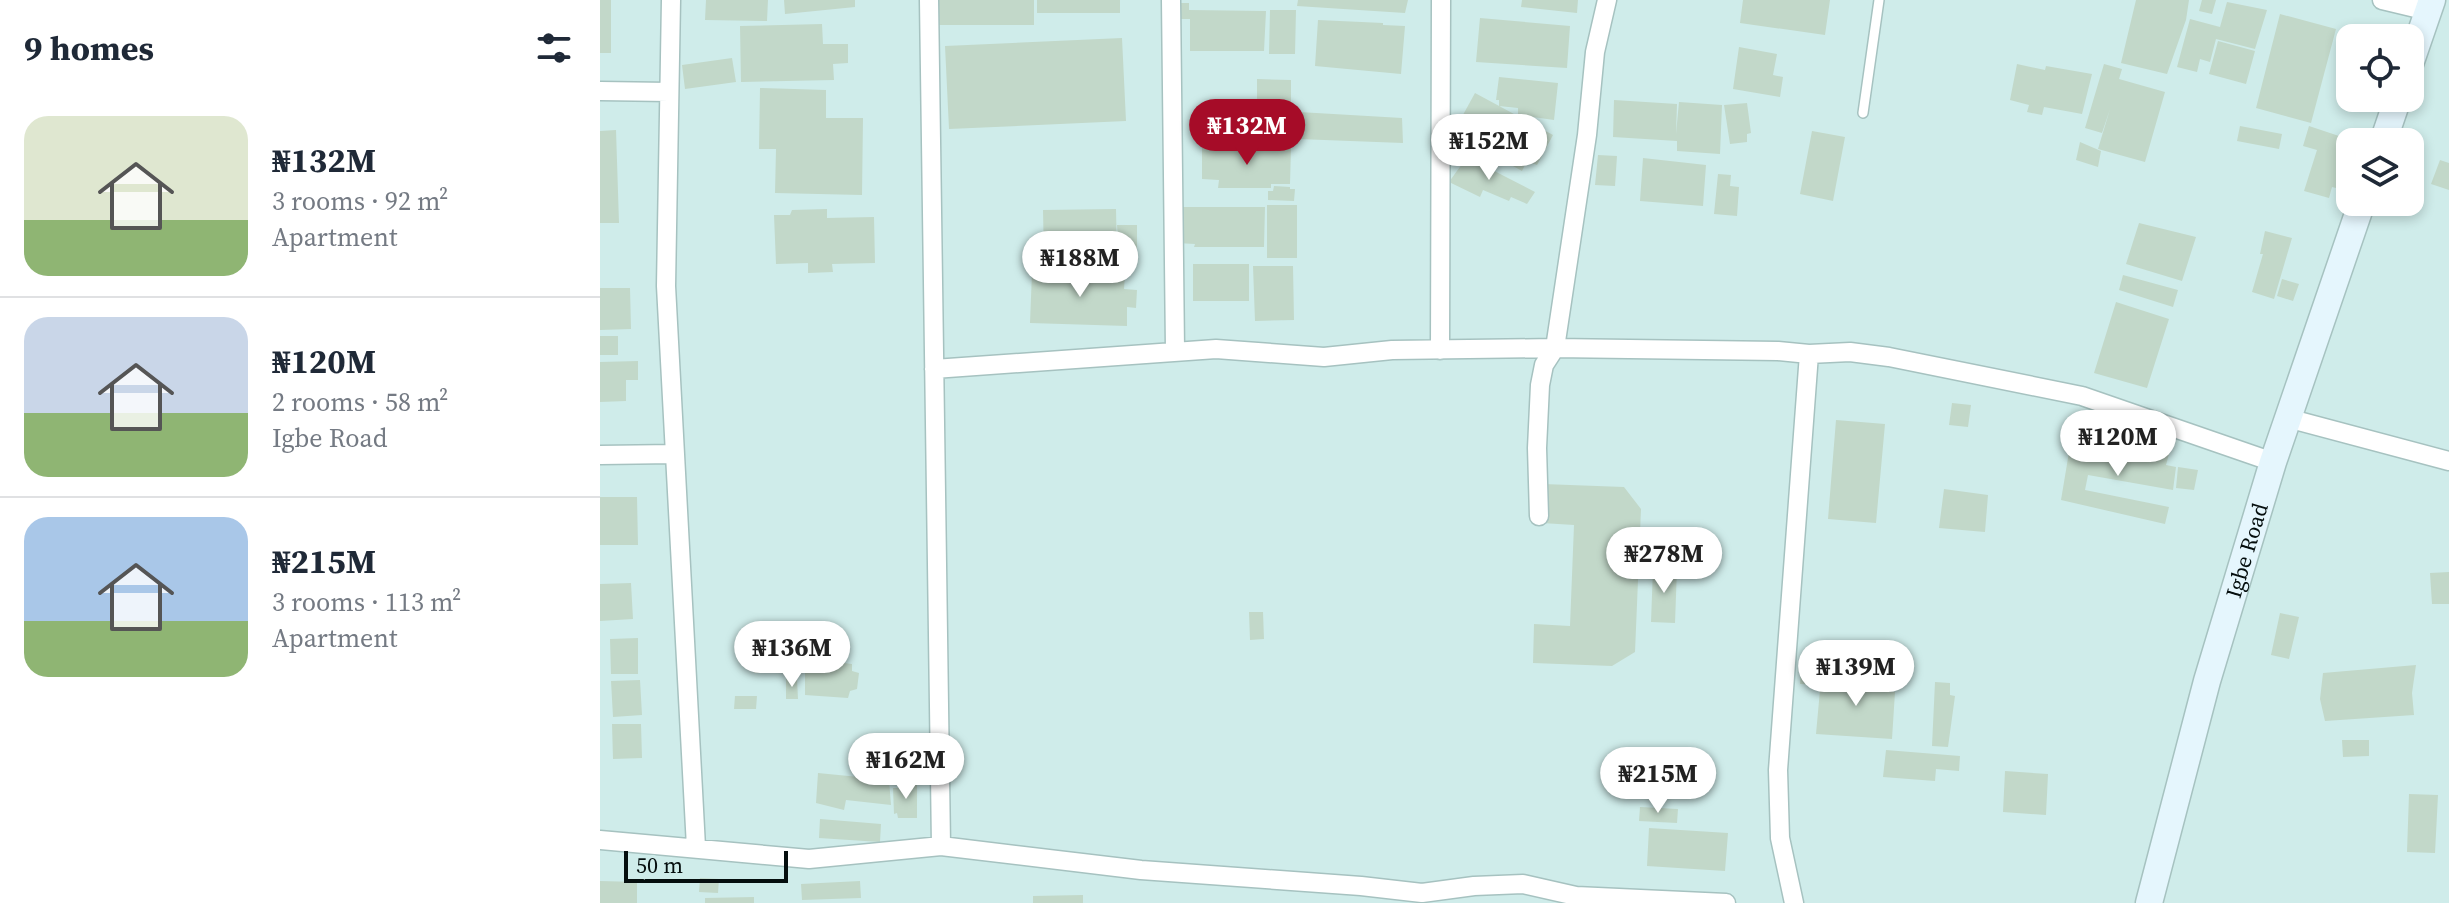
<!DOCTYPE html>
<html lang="en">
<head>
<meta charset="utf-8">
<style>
	:root { --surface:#fff; --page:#f2f2f3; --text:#1f2937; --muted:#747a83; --line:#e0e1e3; --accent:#a60c28 }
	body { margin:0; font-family:"Source Serif 4",serif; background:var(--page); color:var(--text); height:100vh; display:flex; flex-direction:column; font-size:30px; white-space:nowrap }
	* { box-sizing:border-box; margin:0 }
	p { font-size:26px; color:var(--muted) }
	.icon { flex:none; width:44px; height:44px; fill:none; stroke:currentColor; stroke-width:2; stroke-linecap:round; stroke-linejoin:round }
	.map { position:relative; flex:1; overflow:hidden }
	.sheet { display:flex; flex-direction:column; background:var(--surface); width:600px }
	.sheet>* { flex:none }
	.tools { position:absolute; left:1736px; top:24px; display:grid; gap:16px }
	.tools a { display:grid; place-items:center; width:88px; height:88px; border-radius:16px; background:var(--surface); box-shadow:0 4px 12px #0003; font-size:40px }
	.scale { position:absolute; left:24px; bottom:20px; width:164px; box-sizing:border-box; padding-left:8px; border:4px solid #050e0e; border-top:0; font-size:22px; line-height:28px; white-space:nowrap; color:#050e0e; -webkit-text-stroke:6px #cfecea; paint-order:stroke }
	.price { position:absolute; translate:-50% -68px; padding:0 18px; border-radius:28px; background:#fff; color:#222; font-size:26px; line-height:52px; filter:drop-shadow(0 2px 4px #0008) }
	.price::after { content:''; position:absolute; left:50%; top:48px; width:24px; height:18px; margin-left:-12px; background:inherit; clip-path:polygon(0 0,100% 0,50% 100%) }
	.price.active { background:var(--accent); color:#fff }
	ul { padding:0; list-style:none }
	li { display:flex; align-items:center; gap:24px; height:200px; padding:0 24px }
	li+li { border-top:2px solid var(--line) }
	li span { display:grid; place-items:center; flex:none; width:224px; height:160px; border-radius:24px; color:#555 }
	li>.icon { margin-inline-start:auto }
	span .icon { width:96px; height:96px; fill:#fffc; stroke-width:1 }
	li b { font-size:34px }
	h2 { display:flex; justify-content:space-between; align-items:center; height:96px; padding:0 24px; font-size:34px }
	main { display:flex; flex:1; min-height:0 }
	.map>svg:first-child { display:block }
	.building { fill:#c2d8c9 }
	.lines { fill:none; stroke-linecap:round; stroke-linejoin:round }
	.lane-casing { stroke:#a6c2c0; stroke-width:12 }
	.street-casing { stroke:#a6c2c0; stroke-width:21 }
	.secondary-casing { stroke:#a6c2c0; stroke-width:29 }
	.lane { stroke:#fff; stroke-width:9 }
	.street { stroke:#fff; stroke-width:18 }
	.secondary { stroke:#e5f6fd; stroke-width:26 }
	.labels { text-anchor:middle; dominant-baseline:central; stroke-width:8; stroke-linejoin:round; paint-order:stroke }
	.street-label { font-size:22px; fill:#050e0e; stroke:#cfecea }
</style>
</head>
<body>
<main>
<section class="sheet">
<h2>9 homes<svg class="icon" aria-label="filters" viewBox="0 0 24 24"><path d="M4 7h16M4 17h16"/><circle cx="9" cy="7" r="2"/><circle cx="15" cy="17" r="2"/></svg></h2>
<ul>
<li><span style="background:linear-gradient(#dfe7d0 65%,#8fb573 0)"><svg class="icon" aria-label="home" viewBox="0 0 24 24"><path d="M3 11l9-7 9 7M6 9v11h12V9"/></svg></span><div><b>₦132M</b><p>3 rooms · 92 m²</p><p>Apartment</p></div></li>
<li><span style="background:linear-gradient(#c9d6e8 60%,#8fb573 0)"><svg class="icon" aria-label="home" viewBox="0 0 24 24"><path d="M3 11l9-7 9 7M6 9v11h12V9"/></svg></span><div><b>₦120M</b><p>2 rooms · 58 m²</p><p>Igbe Road</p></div></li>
<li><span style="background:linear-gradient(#a9c7e8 65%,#8fb573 0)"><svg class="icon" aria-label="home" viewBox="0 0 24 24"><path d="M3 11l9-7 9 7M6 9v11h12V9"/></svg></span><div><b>₦215M</b><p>3 rooms · 113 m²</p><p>Apartment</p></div></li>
</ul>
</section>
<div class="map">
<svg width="1849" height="903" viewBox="0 0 1849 903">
	<rect width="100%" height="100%" fill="#cfecea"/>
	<!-- building -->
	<path class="building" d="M 0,0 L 11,0 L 11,53 L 0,53 Z
		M 106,0 L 168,0 L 167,21 L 105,20 Z
		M 184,0 L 255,0 L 255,7 L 185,14 Z
		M 337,0 L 434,0 L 434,25 L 338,25 Z
		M 437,0 L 520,0 L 520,13 L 437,13 Z
		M 698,0 L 808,0 L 805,13 L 697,6 Z
		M 922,0 L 978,0 L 977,13 L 921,7 Z
		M 1143,0 L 1230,0 L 1225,35 L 1140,23 Z
		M 1536,0 L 1589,0 L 1586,20 L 1567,74 L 1521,63 Z
		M 1602,0 L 1616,0 L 1612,14 L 1599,11 Z
		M 1627,2 L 1667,10 L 1655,49 L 1616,39 L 1610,62 L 1600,59 L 1597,72 L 1577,67 L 1590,19 L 1620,27 Z
		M 575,3 L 589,3 L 589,10 L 666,11 L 664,51 L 590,51 L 590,19 L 575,19 Z
		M 670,10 L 696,10 L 695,54 L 669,54 Z
		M 1680,14 L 1736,29 L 1711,123 L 1656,108 Z
		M 880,18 L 970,26 L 967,68 L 876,62 Z
		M 718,20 L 783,23 L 783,25 L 805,26 L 801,74 L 715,66 Z
		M 222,24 L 223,44 L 248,44 L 248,63 L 233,64 L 234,80 L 141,82 L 140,26 Z
		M 522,38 L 526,121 L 349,129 L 345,46 Z
		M 1618,41 L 1655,51 L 1646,84 L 1609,74 Z
		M 1139,47 L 1177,54 L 1173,75 L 1183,77 L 1180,97 L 1133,89 Z
		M 132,58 L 136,82 L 85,89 L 82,65 Z
		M 1417,64 L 1445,70 L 1446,66 L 1492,74 L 1482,114 L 1444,107 L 1442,115 L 1427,112 L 1429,105 L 1410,100 Z
		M 1504,64 L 1522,69 L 1519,79 L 1565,92 L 1545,162 L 1498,149 L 1510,109 L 1502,133 L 1485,128 Z
		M 899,77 L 958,83 L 954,120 L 918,115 L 918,108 L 899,106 L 899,100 L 896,100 Z
		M 657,79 L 691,80 L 691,132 L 657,130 Z
		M 160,88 L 226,90 L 226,118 L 263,118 L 262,195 L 175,193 L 176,149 L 159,149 Z
		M 875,93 L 953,135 L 937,165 L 927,161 L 922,171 L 853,133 Z
		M 1014,100 L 1077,104 L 1076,134 L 1079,102 L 1122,105 L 1120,154 L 1077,151 L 1077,141 L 1013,137 Z
		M 1147,103 L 1151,133 L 1147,134 L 1147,142 L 1130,144 L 1124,105 Z
		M 699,112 L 802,118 L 803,143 L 698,139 Z
		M 1640,126 L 1682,134 L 1679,149 L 1637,141 Z
		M 1709,126 L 1739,136 L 1737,141 L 1750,145 L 1736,188 L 1732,187 L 1729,198 L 1704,191 L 1717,150 L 1703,146 Z
		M 16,130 L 19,223 L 0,223 L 0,131 Z
		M 1212,131 L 1245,137 L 1233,201 L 1200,194 Z
		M 1480,142 L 1501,151 L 1498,167 L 1476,160 Z
		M 602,148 L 691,148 L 690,184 L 671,184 L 671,188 L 618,188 L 619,180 L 602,179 Z
		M 998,155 L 1017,156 L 1015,186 L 995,185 Z
		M 867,157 L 935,192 L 927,204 L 911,197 L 909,201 L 883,190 L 880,197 L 849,182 Z
		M 1043,158 L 1106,165 L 1103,206 L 1040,201 Z
		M 1840,160 L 1849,163 L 1849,190 L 1831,184 Z
		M 1118,174 L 1131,175 L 1130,186 L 1139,187 L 1137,216 L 1114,214 Z
		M 674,186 L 690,187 L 690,189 L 695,189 L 694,201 L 668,200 L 668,191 L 673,191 Z
		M 667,205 L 697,205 L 697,258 L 667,258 Z
		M 575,207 L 665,207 L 664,247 L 594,247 L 595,244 L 576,243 Z
		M 227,209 L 227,218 L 274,217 L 275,263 L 232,264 L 233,272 L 208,273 L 208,263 L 176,264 L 174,215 L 190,215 L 192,210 Z
		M 516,209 L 517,257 L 444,258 L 443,210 Z
		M 1539,223 L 1596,237 L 1582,281 L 1526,264 Z
		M 517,225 L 537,225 L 537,251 L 519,252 Z
		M 1665,231 L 1692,238 L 1674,299 L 1652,292 L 1663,254 L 1660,254 Z
		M 593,264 L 649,264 L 649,301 L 593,301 Z
		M 653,266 L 693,266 L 694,320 L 655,321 Z
		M 432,272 L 525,275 L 524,289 L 537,290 L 536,308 L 527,307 L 527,326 L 430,323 Z
		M 1523,275 L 1578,290 L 1573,307 L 1519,290 Z
		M 1682,279 L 1699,284 L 1693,301 L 1677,296 Z
		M 0,288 L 30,288 L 31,329 L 0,330 Z
		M 1516,302 L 1569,319 L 1547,388 L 1494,373 Z
		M 0,336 L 18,336 L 18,355 L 0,355 Z
		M 38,361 L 38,380 L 26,380 L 26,401 L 0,402 L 0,362 Z
		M 1352,403 L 1371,405 L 1368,427 L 1349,425 Z
		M 1236,420 L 1285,424 L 1276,523 L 1228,519 Z
		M 1504,441 L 1569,454 L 1566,465 L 1576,467 L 1573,490 L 1488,475 L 1485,490 L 1569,507 L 1565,524 L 1461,500 L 1470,446 L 1503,452 Z
		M 1578,467 L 1598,470 L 1594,490 L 1576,488 Z
		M 943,484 L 1024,487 L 1041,509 L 1035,652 L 1012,666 L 933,663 L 934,624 L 970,626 L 974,525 L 942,523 Z
		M 1344,489 L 1388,495 L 1385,532 L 1339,528 Z
		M 0,497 L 37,497 L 38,545 L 0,545 Z
		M 1053,568 L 1077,568 L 1075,623 L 1051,622 Z
		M 1849,572 L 1849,604 L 1832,604 L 1830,573 Z
		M 31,583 L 33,619 L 0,621 L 0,584 Z
		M 649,612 L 663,612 L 664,639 L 650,640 Z
		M 1680,613 L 1699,617 L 1689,659 L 1671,655 Z
		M 38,638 L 38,674 L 11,674 L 10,639 Z
		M 154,652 L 163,652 L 164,673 L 154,673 Z
		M 205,658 L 252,664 L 252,671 L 259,673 L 257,689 L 250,691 L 248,698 L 205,695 Z
		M 1816,665 L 1812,693 L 1814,715 L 1725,721 L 1720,699 L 1723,673 Z
		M 1201,667 L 1220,668 L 1219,685 L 1200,684 Z
		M 1231,675 L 1283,679 L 1283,682 L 1288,683 L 1287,691 L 1295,692 L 1292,739 L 1216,734 L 1220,690 L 1223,691 L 1223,682 L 1230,682 Z
		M 186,679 L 197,679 L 198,699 L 186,699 Z
		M 40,680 L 42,715 L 13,717 L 11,681 Z
		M 1335,682 L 1350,683 L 1350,695 L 1355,696 L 1348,747 L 1332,746 Z
		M 135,696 L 157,696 L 156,709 L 134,709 Z
		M 12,724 L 41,724 L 42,758 L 13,759 Z
		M 1742,740 L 1769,740 L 1769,756 L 1743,757 Z
		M 1286,750 L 1360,756 L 1359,771 L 1336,769 L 1335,781 L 1283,777 Z
		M 1405,771 L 1448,774 L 1446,815 L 1403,812 Z
		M 218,773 L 289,780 L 291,805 L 246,800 L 244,810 L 216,803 Z
		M 317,784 L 317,818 L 298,818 L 297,813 L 294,814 L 293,788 L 298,788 L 298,785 Z
		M 1809,794 L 1838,795 L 1835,853 L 1807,852 Z
		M 1040,807 L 1078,809 L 1077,823 L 1039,821 Z
		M 220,819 L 281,824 L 280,842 L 219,838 Z
		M 1049,828 L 1128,833 L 1125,871 L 1047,866 Z
		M 100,878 L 119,879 L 118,893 L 99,892 Z
		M 0,881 L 37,882 L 37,903 L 0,903 Z
		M 260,881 L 261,898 L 202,900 L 201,884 Z
		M 483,895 L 483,903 L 433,903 L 433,896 Z
		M 154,897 L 154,903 L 105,903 L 105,898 Z"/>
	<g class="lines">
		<!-- lane casing -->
		<g class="lane-casing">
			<path id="lane" d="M 1263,113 L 1279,0"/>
		</g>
		<!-- street casing -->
		<g class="street-casing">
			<path id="street" d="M 71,0 L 66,286 L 96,847
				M 329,0 L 341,846
				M 571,0 L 575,350
				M 1782,0 L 1828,11
				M 0,91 L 69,92
				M 840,350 L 841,0
				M 334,369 L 616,349 L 724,357 L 792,350 L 955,348 L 1178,351 L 1209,354 L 1250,352 L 1289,357 L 1482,396 L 1673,462
				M 1687,418 L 1849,461
				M 0,455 L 74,454
				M 939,516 L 937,448 L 940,385 L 944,365 L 955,348 L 987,135 L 995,52 L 1007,0
				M 0,840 L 209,859 L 341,846 L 541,870 L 761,886 L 822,893 L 874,886 L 923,884 L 976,896 L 1126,903
				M 1194,903 L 1180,838 L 1178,770 L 1209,354"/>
		</g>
		<!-- secondary casing -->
		<g class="secondary-casing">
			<g id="secondary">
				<path d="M 1810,64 L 1832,0"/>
				<path d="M 1783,142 L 1798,98"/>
				<path id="s1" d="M 1549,903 L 1607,681 L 1673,462 L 1762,202"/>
			</g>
		</g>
		<!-- lane -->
		<use href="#lane" class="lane"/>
		<!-- street -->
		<use href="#street" class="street"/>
		<!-- secondary -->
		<use href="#secondary" class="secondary"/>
	</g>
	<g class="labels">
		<!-- street labels -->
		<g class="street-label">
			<text stroke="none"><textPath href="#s1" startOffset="366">Igbe Road</textPath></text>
		</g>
	</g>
</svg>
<div class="tools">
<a><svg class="icon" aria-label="locate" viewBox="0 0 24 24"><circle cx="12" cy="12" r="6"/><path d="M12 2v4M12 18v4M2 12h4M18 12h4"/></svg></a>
<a><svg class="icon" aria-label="layers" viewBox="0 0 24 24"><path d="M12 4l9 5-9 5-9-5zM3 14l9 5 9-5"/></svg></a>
</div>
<div class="scale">50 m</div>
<b class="price active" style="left:647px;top:167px">₦132M</b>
<b class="price" style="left:889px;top:182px">₦152M</b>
<b class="price" style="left:480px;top:299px">₦188M</b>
<b class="price" style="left:1518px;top:478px">₦120M</b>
<b class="price" style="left:1064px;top:595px">₦278M</b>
<b class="price" style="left:192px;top:689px">₦136M</b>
<b class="price" style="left:1256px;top:708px">₦139M</b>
<b class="price" style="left:306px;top:801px">₦162M</b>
<b class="price" style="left:1058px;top:815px">₦215M</b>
</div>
</main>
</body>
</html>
